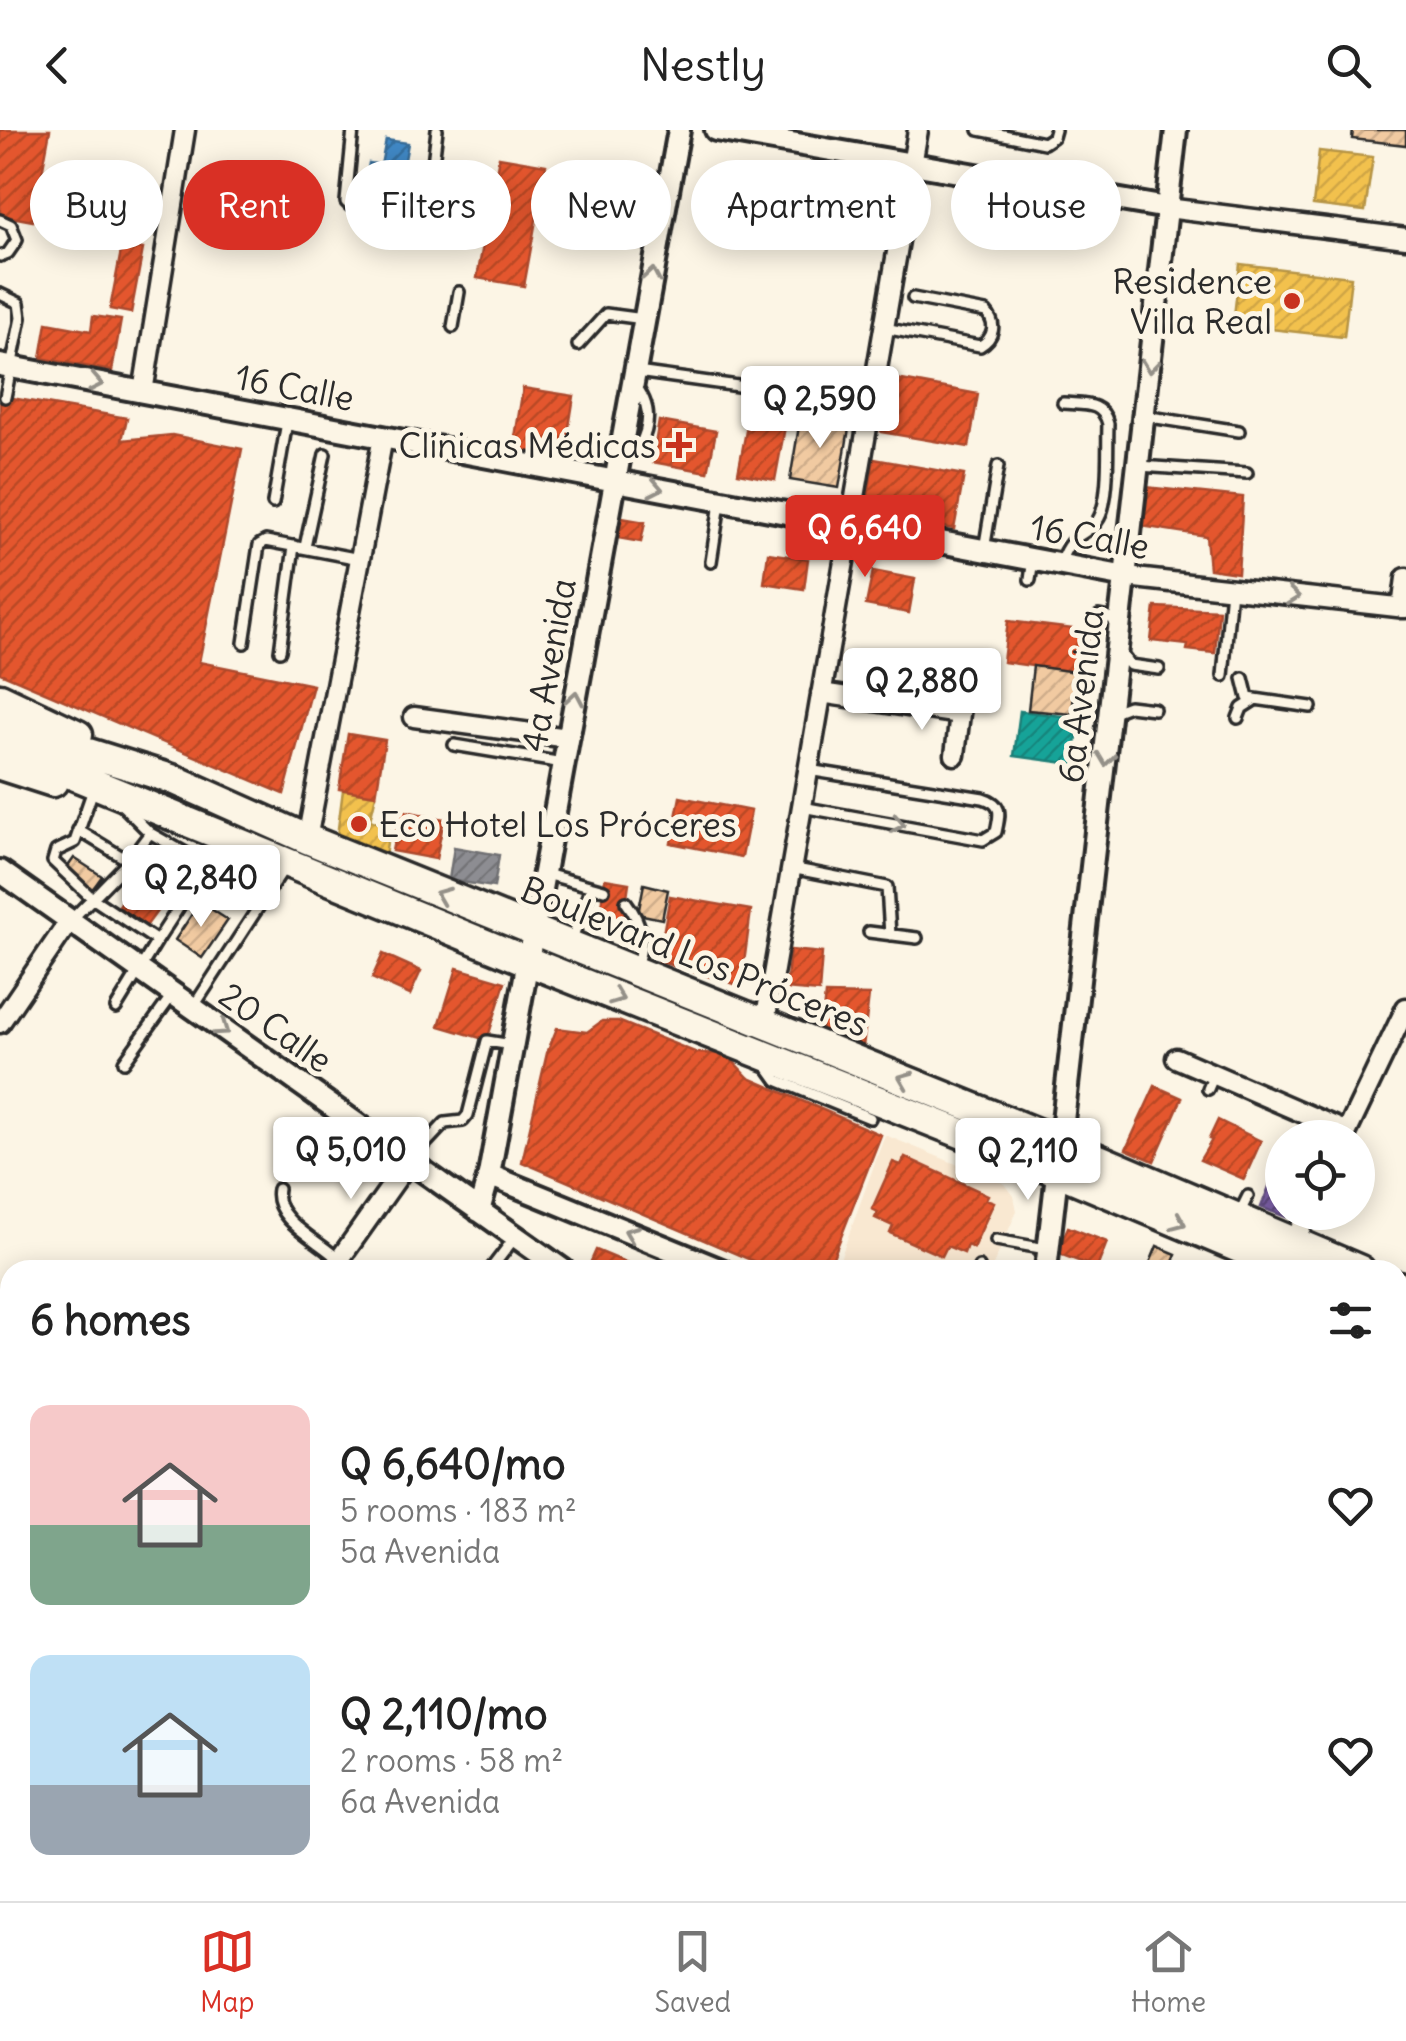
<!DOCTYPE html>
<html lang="en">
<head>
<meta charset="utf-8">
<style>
	:root { --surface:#fff; --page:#f6f6f6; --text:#222; --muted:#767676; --line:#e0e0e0; --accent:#d93025 }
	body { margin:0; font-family:Delius,sans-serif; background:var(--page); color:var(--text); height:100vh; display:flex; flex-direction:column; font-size:38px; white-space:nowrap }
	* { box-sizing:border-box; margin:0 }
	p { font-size:32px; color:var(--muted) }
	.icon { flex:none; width:55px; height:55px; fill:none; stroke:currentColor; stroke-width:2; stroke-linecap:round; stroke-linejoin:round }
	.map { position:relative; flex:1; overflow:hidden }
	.side { position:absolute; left:0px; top:1130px; width:1408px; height:642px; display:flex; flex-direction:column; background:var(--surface); border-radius:30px 30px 0 0; box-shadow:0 5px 25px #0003 }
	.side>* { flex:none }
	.banner { position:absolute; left:30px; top:30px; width:1348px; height:90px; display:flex; gap:20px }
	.fabs { position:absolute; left:1265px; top:990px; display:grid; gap:20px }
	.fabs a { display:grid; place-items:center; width:110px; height:110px; border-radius:50%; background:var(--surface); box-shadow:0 5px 25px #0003; font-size:50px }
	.price { position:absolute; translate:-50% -85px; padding:0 22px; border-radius:10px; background:#fff; color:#222; font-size:32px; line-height:65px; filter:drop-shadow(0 2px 5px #0008) }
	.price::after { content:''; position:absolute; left:50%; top:60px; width:30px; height:22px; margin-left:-15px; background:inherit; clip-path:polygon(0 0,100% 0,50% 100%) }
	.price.on { background:var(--accent); color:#fff }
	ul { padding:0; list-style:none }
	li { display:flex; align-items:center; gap:30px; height:250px; padding:0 30px }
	li span { display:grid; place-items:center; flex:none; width:280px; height:200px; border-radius:20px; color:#555 }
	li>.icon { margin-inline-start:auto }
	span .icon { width:120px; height:120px; fill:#fffc; stroke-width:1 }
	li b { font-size:42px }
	h2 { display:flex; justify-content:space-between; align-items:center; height:120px; padding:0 30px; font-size:42px }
	.pill { padding:0 35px; border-radius:45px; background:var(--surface); box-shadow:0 5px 25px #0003; font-size:35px; line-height:90px }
	.pill.on { background:var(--accent); color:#fff }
	header { display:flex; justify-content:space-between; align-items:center; height:130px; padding:0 30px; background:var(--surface); font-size:45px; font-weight:600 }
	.tab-bar { display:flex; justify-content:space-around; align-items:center; height:140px; border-top:2px solid var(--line); background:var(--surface); font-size:28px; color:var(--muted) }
	.tab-bar a { display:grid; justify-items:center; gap:5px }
	.tab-bar .on { color:var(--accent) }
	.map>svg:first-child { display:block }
	.built { fill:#f9e8d1 }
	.homes { fill:url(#homes-hatch); stroke:#b69444; stroke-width:2.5 }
	.shops { fill:url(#shops-hatch); stroke:#ac4a2d; stroke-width:2.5 }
	.offices { fill:url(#offices-hatch); stroke:#634f82; stroke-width:2.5 }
	.schools { fill:url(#schools-hatch); stroke:#396c97; stroke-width:2.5 }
	.public { fill:url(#public-hatch); stroke:#1d7f77; stroke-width:2.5 }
	.industry { fill:url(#industry-hatch); stroke:#707073; stroke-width:2.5 }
	.building { fill:url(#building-hatch); stroke:#2b2b2b; stroke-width:2.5 }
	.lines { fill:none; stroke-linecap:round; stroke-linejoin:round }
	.service-casing { stroke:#2b2b2b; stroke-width:16 }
	.minor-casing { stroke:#2b2b2b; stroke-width:25 }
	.tertiary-casing { stroke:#2b2b2b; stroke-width:28 }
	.trunk-casing { stroke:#2b2b2b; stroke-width:35 }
	.service { stroke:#fcf5e5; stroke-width:9 }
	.minor { stroke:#fcf5e5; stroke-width:18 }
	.tertiary { stroke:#fcf5e5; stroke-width:20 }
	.trunk { stroke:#fcf5e5; stroke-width:28 }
	.oneway { stroke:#949088 }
	.poi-dot { fill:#c8321e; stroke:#fcf5e5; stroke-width:4 }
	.labels { text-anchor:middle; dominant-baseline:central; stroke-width:10; stroke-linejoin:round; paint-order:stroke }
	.poi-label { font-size:35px; fill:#2b2b2b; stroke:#fcf5e5; text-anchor:end }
	.street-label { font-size:35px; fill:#2b2b2b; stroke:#fcf5e5 }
</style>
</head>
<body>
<header><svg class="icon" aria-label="back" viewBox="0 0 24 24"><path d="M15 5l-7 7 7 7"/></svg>Nestly<svg class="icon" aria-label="search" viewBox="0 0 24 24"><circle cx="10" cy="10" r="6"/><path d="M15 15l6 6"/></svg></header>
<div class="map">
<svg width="1406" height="1771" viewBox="0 0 1406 1771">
	<defs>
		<pattern id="homes-hatch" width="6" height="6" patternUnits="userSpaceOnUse" patternTransform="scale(2.5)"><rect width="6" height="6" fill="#f2c14e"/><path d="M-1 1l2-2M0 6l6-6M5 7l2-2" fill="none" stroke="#d0a644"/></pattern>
		<pattern id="shops-hatch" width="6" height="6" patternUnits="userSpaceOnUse" patternTransform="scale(2.5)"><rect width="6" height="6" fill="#e4572e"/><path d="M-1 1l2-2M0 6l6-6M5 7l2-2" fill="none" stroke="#b94827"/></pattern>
		<pattern id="offices-hatch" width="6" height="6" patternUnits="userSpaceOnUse" patternTransform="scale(2.5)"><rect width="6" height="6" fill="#7b5ea7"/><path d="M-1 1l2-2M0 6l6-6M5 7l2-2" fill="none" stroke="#604a80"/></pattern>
		<pattern id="schools-hatch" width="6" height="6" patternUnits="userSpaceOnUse" patternTransform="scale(2.5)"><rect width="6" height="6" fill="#3f88c5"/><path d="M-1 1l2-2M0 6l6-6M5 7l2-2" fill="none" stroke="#356fa0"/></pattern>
		<pattern id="public-hatch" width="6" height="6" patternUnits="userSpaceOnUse" patternTransform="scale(2.5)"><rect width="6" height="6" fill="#17a398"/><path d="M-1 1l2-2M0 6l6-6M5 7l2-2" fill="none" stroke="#15857c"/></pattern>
		<pattern id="industry-hatch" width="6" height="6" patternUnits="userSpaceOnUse" patternTransform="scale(2.5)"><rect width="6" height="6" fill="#8d8d92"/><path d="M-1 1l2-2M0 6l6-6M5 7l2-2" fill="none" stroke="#737377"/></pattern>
		<pattern id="building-hatch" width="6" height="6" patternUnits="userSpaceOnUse" patternTransform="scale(2.5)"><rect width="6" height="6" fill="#f1caa1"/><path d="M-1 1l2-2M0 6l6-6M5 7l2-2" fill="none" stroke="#cfae8b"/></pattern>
	</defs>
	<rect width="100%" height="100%" fill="#fcf5e5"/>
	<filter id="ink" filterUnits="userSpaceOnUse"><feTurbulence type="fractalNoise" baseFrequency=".01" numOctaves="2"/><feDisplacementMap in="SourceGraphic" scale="20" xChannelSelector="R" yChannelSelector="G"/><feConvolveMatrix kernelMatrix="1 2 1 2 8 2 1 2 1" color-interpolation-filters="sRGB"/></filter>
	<g filter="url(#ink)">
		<!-- built -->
		<path class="built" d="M 885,1005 L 1005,1054 L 1014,1066 L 1017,1081 L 991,1140 L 836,1140 Z"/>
		<!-- homes -->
		<path class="homes" d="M 1319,21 L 1373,27 L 1365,81 L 1313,75 Z
			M 1240,134 L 1351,147 L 1344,207 L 1233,195 Z
			M 343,660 L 376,665 L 370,690 L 389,697 L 385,727 L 337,706 Z"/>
		<!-- shops -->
		<path class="shops" d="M 0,0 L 50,0 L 33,91 L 0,85 Z
			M 499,27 L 546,35 L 524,156 L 477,148 Z
			M 122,116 L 143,119 L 131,183 L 110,179 Z
			M 93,186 L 121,190 L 112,241 L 41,228 L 47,193 L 91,201 Z
			M 891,248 L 978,264 L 969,317 L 881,302 Z
			M 523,258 L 574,266 L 564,328 L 513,320 Z
			M 0,266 L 127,288 L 122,310 L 172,305 L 242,319 L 199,532 L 313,555 L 284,664 L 0,543 Z
			M 750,280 L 787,286 L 775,350 L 738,343 Z
			M 659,291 L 716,301 L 708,342 L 652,332 Z
			M 874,329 L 964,345 L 954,399 L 865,383 Z
			M 1145,357 L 1243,367 L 1238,443 L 1209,439 L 1206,406 L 1141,396 Z
			M 622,388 L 645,392 L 641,412 L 618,408 Z
			M 768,423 L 808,429 L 804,459 L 764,453 Z
			M 873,441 L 915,449 L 909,483 L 866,475 Z
			M 1155,477 L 1219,480 L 1215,523 L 1187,520 L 1188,515 L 1151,511 Z
			M 1008,491 L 1090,501 L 1084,543 L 1003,532 Z
			M 348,604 L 385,610 L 376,665 L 339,659 Z
			M 680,667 L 751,681 L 742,727 L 671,713 Z
			M 400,680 L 444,689 L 436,729 L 392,721 Z
			M 161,716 L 190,736 L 144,799 L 116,780 Z
			M 605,749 L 629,753 L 622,800 L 598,796 Z
			M 670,766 L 751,780 L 742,848 L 735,854 L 658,831 Z
			M 790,820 L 822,823 L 819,862 L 786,859 Z
			M 383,824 L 421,841 L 410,865 L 372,848 Z
			M 457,838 L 505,852 L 487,910 L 439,896 Z
			M 825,864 L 869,865 L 863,917 L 821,902 Z
			M 602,891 L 618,891 L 697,923 L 726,924 L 749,948 L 881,1005 L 828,1140 L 774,1140 L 522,1032 L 547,923 L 557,898 L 587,902 Z
			M 1155,956 L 1182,968 L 1154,1031 L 1126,1019 Z
			M 1218,990 L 1261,1011 L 1244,1049 L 1200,1030 L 1212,1010 L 1209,1009 Z
			M 905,1027 L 988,1065 L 986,1069 L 994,1072 L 973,1118 L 967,1115 L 964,1123 L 947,1116 L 942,1126 L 890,1103 L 893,1096 L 875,1088 L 878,1082 L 872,1079 L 893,1032 L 901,1035 Z
			M 1068,1097 L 1107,1112 L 1097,1138 L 1057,1123 Z
			M 596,1120 L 644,1140 L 591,1140 L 588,1138 Z
			M 1398,1519 L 1406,1523 L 1406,1652 L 1398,1648 Z
			M 1398,1706 L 1406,1710 L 1406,1757 L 1401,1771 L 1393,1771 L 1370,1762 L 1398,1762 Z"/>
		<!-- offices -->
		<path class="offices" d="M 1276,1039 L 1282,1042 L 1282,1082 L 1288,1082 L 1286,1087 L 1261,1077 Z"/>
		<!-- schools -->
		<path class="schools" d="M 386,10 L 408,13 L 400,57 L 426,61 L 422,85 L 362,75 L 369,33 L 381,35 Z"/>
		<!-- public -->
		<path class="public" d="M 1020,581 L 1079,588 L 1074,634 L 1014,626 Z"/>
		<!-- industry -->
		<path class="industry" d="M 454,717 L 499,725 L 494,757 L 449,750 Z"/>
		<!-- building -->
		<path class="building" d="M 1353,0 L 1406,0 L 1406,15 L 1352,9 Z
			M 801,284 L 850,292 L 839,358 L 790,350 Z
			M 1033,536 L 1076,542 L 1072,584 L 1028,580 Z
			M 74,728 L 102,746 L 92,760 L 64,742 Z
			M 644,754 L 668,760 L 662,789 L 638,784 Z
			M 200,772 L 228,790 L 202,828 L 175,810 Z
			M 1157,1116 L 1176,1124 L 1169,1140 L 1147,1140 Z"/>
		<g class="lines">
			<!-- service casing -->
			<g class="service-casing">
				<path id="service" d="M 353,0 L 346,72 C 364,92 414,102 428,75 L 437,0
					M 979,0 L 1044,13 L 1053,7 L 1055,0
					M 0,90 L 11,95 L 17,110 L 8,123 L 0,126
					M 0,164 L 19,173 L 21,188 L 5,267
					M 453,197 L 459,162
					M 884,198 L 980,216 C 994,208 997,194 986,182 L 913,168
					M 578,215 L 606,184 L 644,189
					M 637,242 L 738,256
					M 766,255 L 871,274
					M 1144,286 L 1239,301
					M 622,325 L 640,315 C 652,292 650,272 633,253
					M 1139,336 L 1247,343
					M 273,373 L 287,292
					M 305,417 L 325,324
					M 984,420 L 998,336
					M 711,432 L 720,373
					M 1060,434 C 1071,399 1088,408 1099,388 C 1110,368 1107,317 1108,294 C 1103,271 1084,275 1063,273
					M 1030,450 L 1033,429
					M 1099,486 L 1119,490
					M 244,513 L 259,415 L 266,411 L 360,429
					M 280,521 L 294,416
					M 1120,523 L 1130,535 L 1159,539
					M 1223,546 L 1231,459
					M 1243,548 L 1248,568 L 1311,577
					M 1113,582 L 1129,576 L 1154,579
					M 1238,588 L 1242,578 L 1253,571
					M 454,615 L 563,633
					M 94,657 L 75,712 L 56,721 L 53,731 L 92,768 L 157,811 L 116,878
					M 123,676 L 150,703 L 205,734
					M 802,677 L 983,710 L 996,702 C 1000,684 1003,674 983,668 L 808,640
					M 78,700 L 129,731
					M 791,738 L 887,757 L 890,805
					M 546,744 L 604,760
					M 626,772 C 643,794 646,812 635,838
					M 71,790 L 129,731 L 150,703
					M 869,802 L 917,808
					M 572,809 L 591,757
					M 157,811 L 221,712
					M 194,876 L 284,738
					M 124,932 L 173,864
					M 767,936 L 777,950 L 870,988
					M 1208,959 L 1214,945
					M 411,1029 L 445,993 L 463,991 L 468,985 L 487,911 L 512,915
					M 278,1059 C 272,1090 319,1110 339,1130
					M 1238,1086 L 1248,1066
					M 996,1110 L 1046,1119
					M 490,1140 L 516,1106
					M 978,1140 L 979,1137"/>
			</g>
			<!-- minor casing -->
			<g class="minor-casing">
				<path id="minor" d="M 1167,78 L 1406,108
					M 143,262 L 185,0
					M 1126,447 L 1406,478
					M 1402,478 L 1406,448
					M 821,563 L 960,584 L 968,533
					M 414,587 L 568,608
					M 955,625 L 960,584
					M 307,709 L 383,307
					M 765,892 L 918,0
					M 0,893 L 70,790
					M 1176,928 L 1347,1002
					M 1344,1008 L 1406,878
					M 1290,1121 L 1308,1082
					M 332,1140 L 409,1031
					M 0,1425 L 10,1433
					M 566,1762 L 569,1764
					M 229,1771 L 234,1762"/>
			</g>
			<!-- tertiary casing -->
			<g class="tertiary-casing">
				<path id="tertiary" d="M 716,0 L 1167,78
					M 0,235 L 1126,447
					M 0,741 L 563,1140
					M 489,1045 L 721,1140
					M 479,1081 L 489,1045 L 679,0
					M 1046,1140 L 1176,0
					M 1398,1417 L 1406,1421
					M 1398,1660 L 1406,1663
					M 1398,1675 L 1406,1679
					M 921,1771 L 923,1762"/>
			</g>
			<!-- trunk casing -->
			<g class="trunk-casing">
				<path id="trunk" d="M 0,568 L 78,605
					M 0,591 L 47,610 L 175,650 L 307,709 L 1061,1013 L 1360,1140
					M 0,615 L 527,831 L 1056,1041 L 1291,1140
					M 0,635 L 53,652
					M 1398,1156 L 1406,1160
					M 1398,1185 L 1406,1188"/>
			</g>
			<!-- service -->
			<use href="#service" class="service"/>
			<!-- minor -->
			<use href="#minor" class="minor"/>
			<!-- tertiary -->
			<use href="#tertiary" class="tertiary"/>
			<!-- trunk -->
			<use href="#trunk" class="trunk"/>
		</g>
		<!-- one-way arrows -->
		<defs><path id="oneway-chevron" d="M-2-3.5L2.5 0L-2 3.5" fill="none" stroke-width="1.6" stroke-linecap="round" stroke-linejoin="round" transform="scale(2.5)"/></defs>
		<g class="oneway">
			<use href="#oneway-chevron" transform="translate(652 145) rotate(-80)"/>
			<use href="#oneway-chevron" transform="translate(1150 236) rotate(96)"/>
			<use href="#oneway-chevron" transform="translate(96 253) rotate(11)"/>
			<use href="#oneway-chevron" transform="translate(656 358) rotate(11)"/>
			<use href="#oneway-chevron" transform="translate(1293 466) rotate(6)"/>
			<use href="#oneway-chevron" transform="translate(575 568) rotate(-80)"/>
			<use href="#oneway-chevron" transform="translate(1106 629) rotate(97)"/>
			<use href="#oneway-chevron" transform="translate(898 694) rotate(11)"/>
			<use href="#oneway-chevron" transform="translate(442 765) rotate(-158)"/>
			<use href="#oneway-chevron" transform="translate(617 867) rotate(21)"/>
			<use href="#oneway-chevron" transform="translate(222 899) rotate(35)"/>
			<use href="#oneway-chevron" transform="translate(905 949) rotate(-158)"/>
			<use href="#oneway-chevron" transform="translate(1179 1092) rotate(23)"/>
			<use href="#oneway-chevron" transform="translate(631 1103) rotate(-158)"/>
		</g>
	</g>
	<!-- markers -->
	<g class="poi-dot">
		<circle cx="1292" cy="171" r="10"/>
		<path d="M674 300h10v10h10v10h-10v10h-10v-10h-10v-10h10z"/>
		<circle cx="359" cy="694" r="10"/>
	</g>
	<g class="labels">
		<!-- poi labels -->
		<g class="poi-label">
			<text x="1272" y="151">Residence<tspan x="1272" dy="40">Villa Real</tspan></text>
			<text x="656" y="315">Clínicas Médicas</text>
			<text x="379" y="694" text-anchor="start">Eco Hotel Los Próceres</text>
		</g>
		<!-- street labels -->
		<g class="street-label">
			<text transform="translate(295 257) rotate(11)">16 Calle</text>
			<text transform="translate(1090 406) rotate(10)">16 Calle</text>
			<text transform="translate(548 535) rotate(-80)">4a Avenida</text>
			<text transform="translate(1080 566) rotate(-83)">6a Avenida</text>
			<text transform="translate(695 826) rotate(22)">Boulevard Los Próceres</text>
			<text transform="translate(276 897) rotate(35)">20 Calle</text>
		</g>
	</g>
</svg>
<div class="fabs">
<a><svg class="icon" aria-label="locate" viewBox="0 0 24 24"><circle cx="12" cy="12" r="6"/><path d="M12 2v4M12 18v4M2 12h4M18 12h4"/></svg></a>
</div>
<b class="price" style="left:820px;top:321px">Q 2,590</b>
<b class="price on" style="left:865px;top:450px">Q 6,640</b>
<b class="price" style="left:922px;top:603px">Q 2,880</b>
<b class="price" style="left:201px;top:800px">Q 2,840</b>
<b class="price" style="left:351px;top:1072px">Q 5,010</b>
<b class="price" style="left:1028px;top:1073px">Q 2,110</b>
<div class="banner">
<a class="pill">Buy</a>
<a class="pill on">Rent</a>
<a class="pill">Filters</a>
<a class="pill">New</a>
<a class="pill">Apartment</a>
<a class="pill">House</a>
</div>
<section class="side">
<h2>6 homes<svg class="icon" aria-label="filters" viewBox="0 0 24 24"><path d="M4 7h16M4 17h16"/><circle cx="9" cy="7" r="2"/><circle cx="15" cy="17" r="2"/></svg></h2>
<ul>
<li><span style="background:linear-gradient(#f6c9c9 60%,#7fa58c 0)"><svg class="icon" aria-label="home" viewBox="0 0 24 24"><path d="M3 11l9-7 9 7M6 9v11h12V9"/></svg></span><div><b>Q 6,640/mo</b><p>5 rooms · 183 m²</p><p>5a Avenida</p></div><svg class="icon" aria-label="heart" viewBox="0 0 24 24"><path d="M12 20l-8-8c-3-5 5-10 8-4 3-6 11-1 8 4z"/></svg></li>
<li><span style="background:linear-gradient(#bfe0f5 65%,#9aa5b1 0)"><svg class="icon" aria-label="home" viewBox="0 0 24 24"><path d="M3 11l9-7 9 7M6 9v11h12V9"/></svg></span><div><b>Q 2,110/mo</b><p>2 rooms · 58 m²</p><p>6a Avenida</p></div><svg class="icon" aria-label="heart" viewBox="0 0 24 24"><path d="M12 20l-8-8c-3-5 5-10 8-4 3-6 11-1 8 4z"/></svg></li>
</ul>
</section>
</div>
<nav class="tab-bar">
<a class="on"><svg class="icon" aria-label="map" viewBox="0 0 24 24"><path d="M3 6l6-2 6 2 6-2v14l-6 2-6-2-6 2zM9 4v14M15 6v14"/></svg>Map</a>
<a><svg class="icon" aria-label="saved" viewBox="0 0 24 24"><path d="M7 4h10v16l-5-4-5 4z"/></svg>Saved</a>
<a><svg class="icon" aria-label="home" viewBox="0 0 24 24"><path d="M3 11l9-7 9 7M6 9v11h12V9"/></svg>Home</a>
</nav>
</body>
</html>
